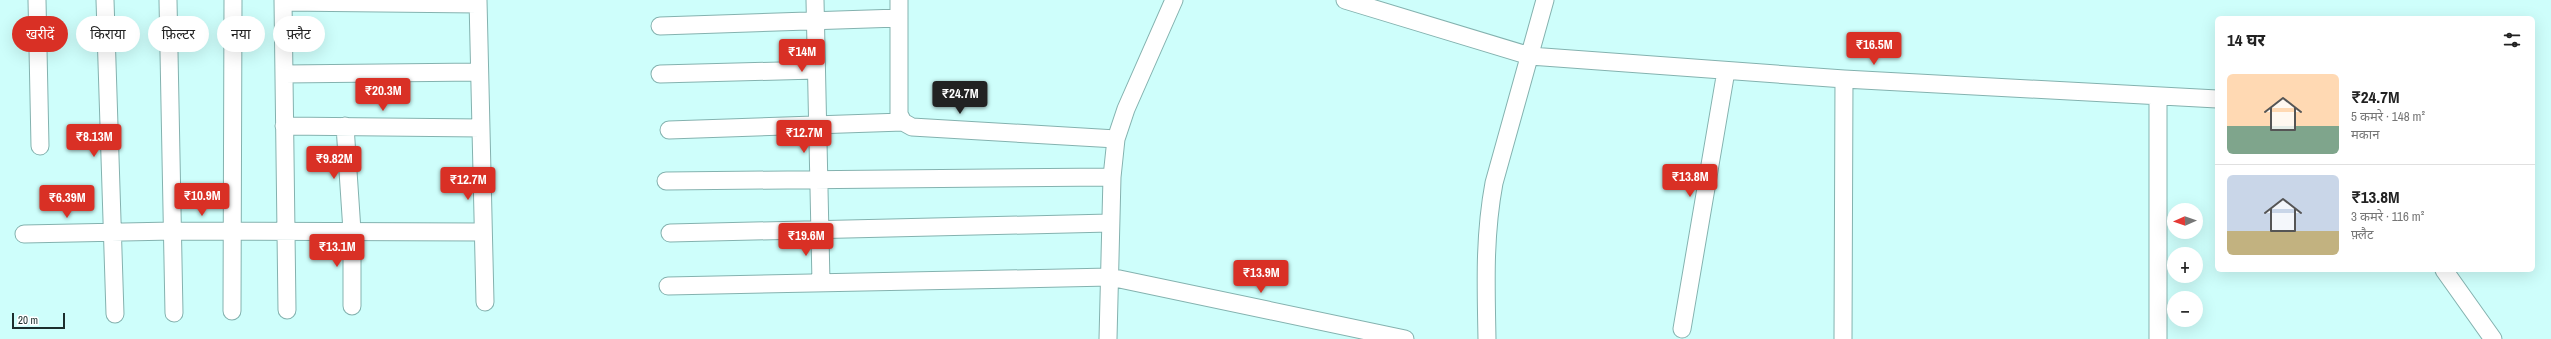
<!DOCTYPE html>
<html lang="hi">
<head>
<meta charset="utf-8">
<style>
	:root { --surface:#fff; --page:#f2f2f2; --text:#222; --muted:#767676; --line:#e0e0e0; --accent:#d93025 }
	body { margin:0; font-family:"Archivo Narrow","Noto Sans Devanagari",sans-serif; background:var(--page); color:var(--text); height:100vh; display:flex; flex-direction:column; font-size:15px; white-space:nowrap }
	* { box-sizing:border-box; margin:0 }
	p { font-size:13px; color:var(--muted) }
	.icon { flex:none; width:22px; height:22px; fill:none; stroke:currentColor; stroke-width:2; stroke-linecap:round; stroke-linejoin:round }
	.map { position:relative; flex:1; overflow:hidden }
	.panel { position:absolute; left:2215px; top:16px; width:320px; height:256px; display:flex; flex-direction:column; background:var(--surface); border-radius:6px; box-shadow:0 4px 16px #0002 }
	.panel>* { flex:none }
	.guide { position:absolute; left:12px; top:16px; width:380px; height:36px; display:flex; gap:8px }
	.needle { width:26px; rotate:268deg }
	.buttons { position:absolute; left:2167px; top:203px; display:grid; gap:8px }
	.buttons a { display:grid; place-items:center; width:36px; height:36px; border-radius:50%; background:var(--surface); box-shadow:0 4px 16px #0002; font-size:20px }
	.scale { position:absolute; left:12px; bottom:10px; width:53px; box-sizing:border-box; padding-left:4px; border:2px solid #1c2e2d; border-top:0; font-size:11px; line-height:14px; white-space:nowrap; color:#1c2e2d; -webkit-text-stroke:3px #fff; paint-order:stroke }
	.price { position:absolute; translate:-50% -34px; padding:0 9px; border-radius:4px; background:var(--accent); color:#fff; font-size:13px; line-height:26px; filter:drop-shadow(0 1px 2px #0008) }
	.price::after { content:''; position:absolute; left:50%; top:24px; width:12px; height:9px; margin-left:-6px; background:inherit; clip-path:polygon(0 0,100% 0,50% 100%) }
	.price.on { background:#222; color:#fff }
	ul { padding:0; list-style:none }
	li { display:flex; align-items:center; gap:12px; height:100px; padding:0 12px }
	li+li { border-top:1px solid var(--line) }
	li span { display:grid; place-items:center; flex:none; width:112px; height:80px; border-radius:6px; color:#555 }
	li>.icon { margin-inline-start:auto }
	span .icon { width:48px; height:48px; fill:#fffc; stroke-width:1 }
	li b { font-size:17px }
	h2 { display:flex; justify-content:space-between; align-items:center; height:48px; padding:0 12px; font-size:17px }
	.tag { padding:0 14px; border-radius:18px; background:var(--surface); box-shadow:0 4px 16px #0002; font-size:14px; line-height:36px }
	.tag.on { background:var(--accent); color:#fff }
	.map>svg:first-child { display:block }
	.lines { fill:none; stroke-linecap:round; stroke-linejoin:round }
	.minor-casing { stroke:#84b2af; stroke-width:19 }
	.minor { stroke:#fff; stroke-width:17 }
</style>
</head>
<body>
<div class="map">
<svg width="2551" height="339" viewBox="0 0 2551 339">
	<rect width="100%" height="100%" fill="#cefefb"/>
	<g class="lines">
		<!-- minor casing -->
		<g class="minor-casing">
			<path id="minor" d="M 37,0 L 40,146
				M 105,0 L 115,314
				M 168,0 L 174,313
				M 283,0 L 287,310
				M 478,0 L 485,302
				M 815,0 L 821,283
				M 899,0 L 899,114 L 903,122 L 912,127 L 1116,139
				M 1345,0 L 1530,56 L 1844,79 L 2217,99
				M 283,2 L 478,4
				M 660,26 L 899,18
				M 284,74 L 479,72
				M 660,74 L 816,70
				M 284,126 L 481,128
				M 345,126 L 352,231 L 352,306
				M 669,130 L 903,122
				M 666,181 L 1112,177
				M 670,233 L 1110,223
				M 24,234 L 173,231 L 483,232
				M 2444,270 L 2493,339
				M 668,286 L 1110,277 L 1405,339
				M 232,311 L 233,0
				M 1682,329 L 1726,71
				M 1108,339 L 1112,177 L 1116,139 L 1126,109 L 1174,0
				M 1487,339 C 1486,285 1484,237 1494,183 L 1545,0
				M 1843,339 L 1844,79
				M 2158,339 L 2158,98"/>
		</g>
		<!-- minor -->
		<use href="#minor" class="minor"/>
	</g>
</svg>
<div class="buttons">
<a><svg class="needle" viewBox="-14 -14 28 28"><path d="M0-13l5 13h-10z" fill="#e53935"/><path d="M0 13l5-13h-10z" fill="#767676"/></svg></a>
<a>+</a>
<a>−</a>
</div>
<div class="scale">20 m</div>
<b class="price" style="left:1874px;top:66px">₹16.5M</b>
<b class="price" style="left:802px;top:73px">₹14M</b>
<b class="price" style="left:383px;top:112px">₹20.3M</b>
<b class="price on" style="left:960px;top:115px">₹24.7M</b>
<b class="price" style="left:804px;top:154px">₹12.7M</b>
<b class="price" style="left:94px;top:158px">₹8.13M</b>
<b class="price" style="left:334px;top:180px">₹9.82M</b>
<b class="price" style="left:1690px;top:198px">₹13.8M</b>
<b class="price" style="left:468px;top:201px">₹12.7M</b>
<b class="price" style="left:202px;top:217px">₹10.9M</b>
<b class="price" style="left:67px;top:219px">₹6.39M</b>
<b class="price" style="left:806px;top:257px">₹19.6M</b>
<b class="price" style="left:337px;top:268px">₹13.1M</b>
<b class="price" style="left:1261px;top:294px">₹13.9M</b>
<div class="guide">
<a class="tag on">खरीदें</a>
<a class="tag">किराया</a>
<a class="tag">फ़िल्टर</a>
<a class="tag">नया</a>
<a class="tag">फ़्लैट</a>
</div>
<section class="panel">
<h2>14 घर<svg class="icon" aria-label="filters" viewBox="0 0 24 24"><path d="M4 7h16M4 17h16"/><circle cx="9" cy="7" r="2"/><circle cx="15" cy="17" r="2"/></svg></h2>
<ul>
<li><span style="background:linear-gradient(#ffd9b3 65%,#7fa58c 0)"><svg class="icon" aria-label="home" viewBox="0 0 24 24"><path d="M3 11l9-7 9 7M6 9v11h12V9"/></svg></span><div><b>₹24.7M</b><p>5 कमरे · 148 m²</p><p>मकान</p></div></li>
<li><span style="background:linear-gradient(#c9d6e8 70%,#c2b280 0)"><svg class="icon" aria-label="home" viewBox="0 0 24 24"><path d="M3 11l9-7 9 7M6 9v11h12V9"/></svg></span><div><b>₹13.8M</b><p>3 कमरे · 116 m²</p><p>फ़्लैट</p></div></li>
</ul>
</section>
</div>
</body>
</html>
